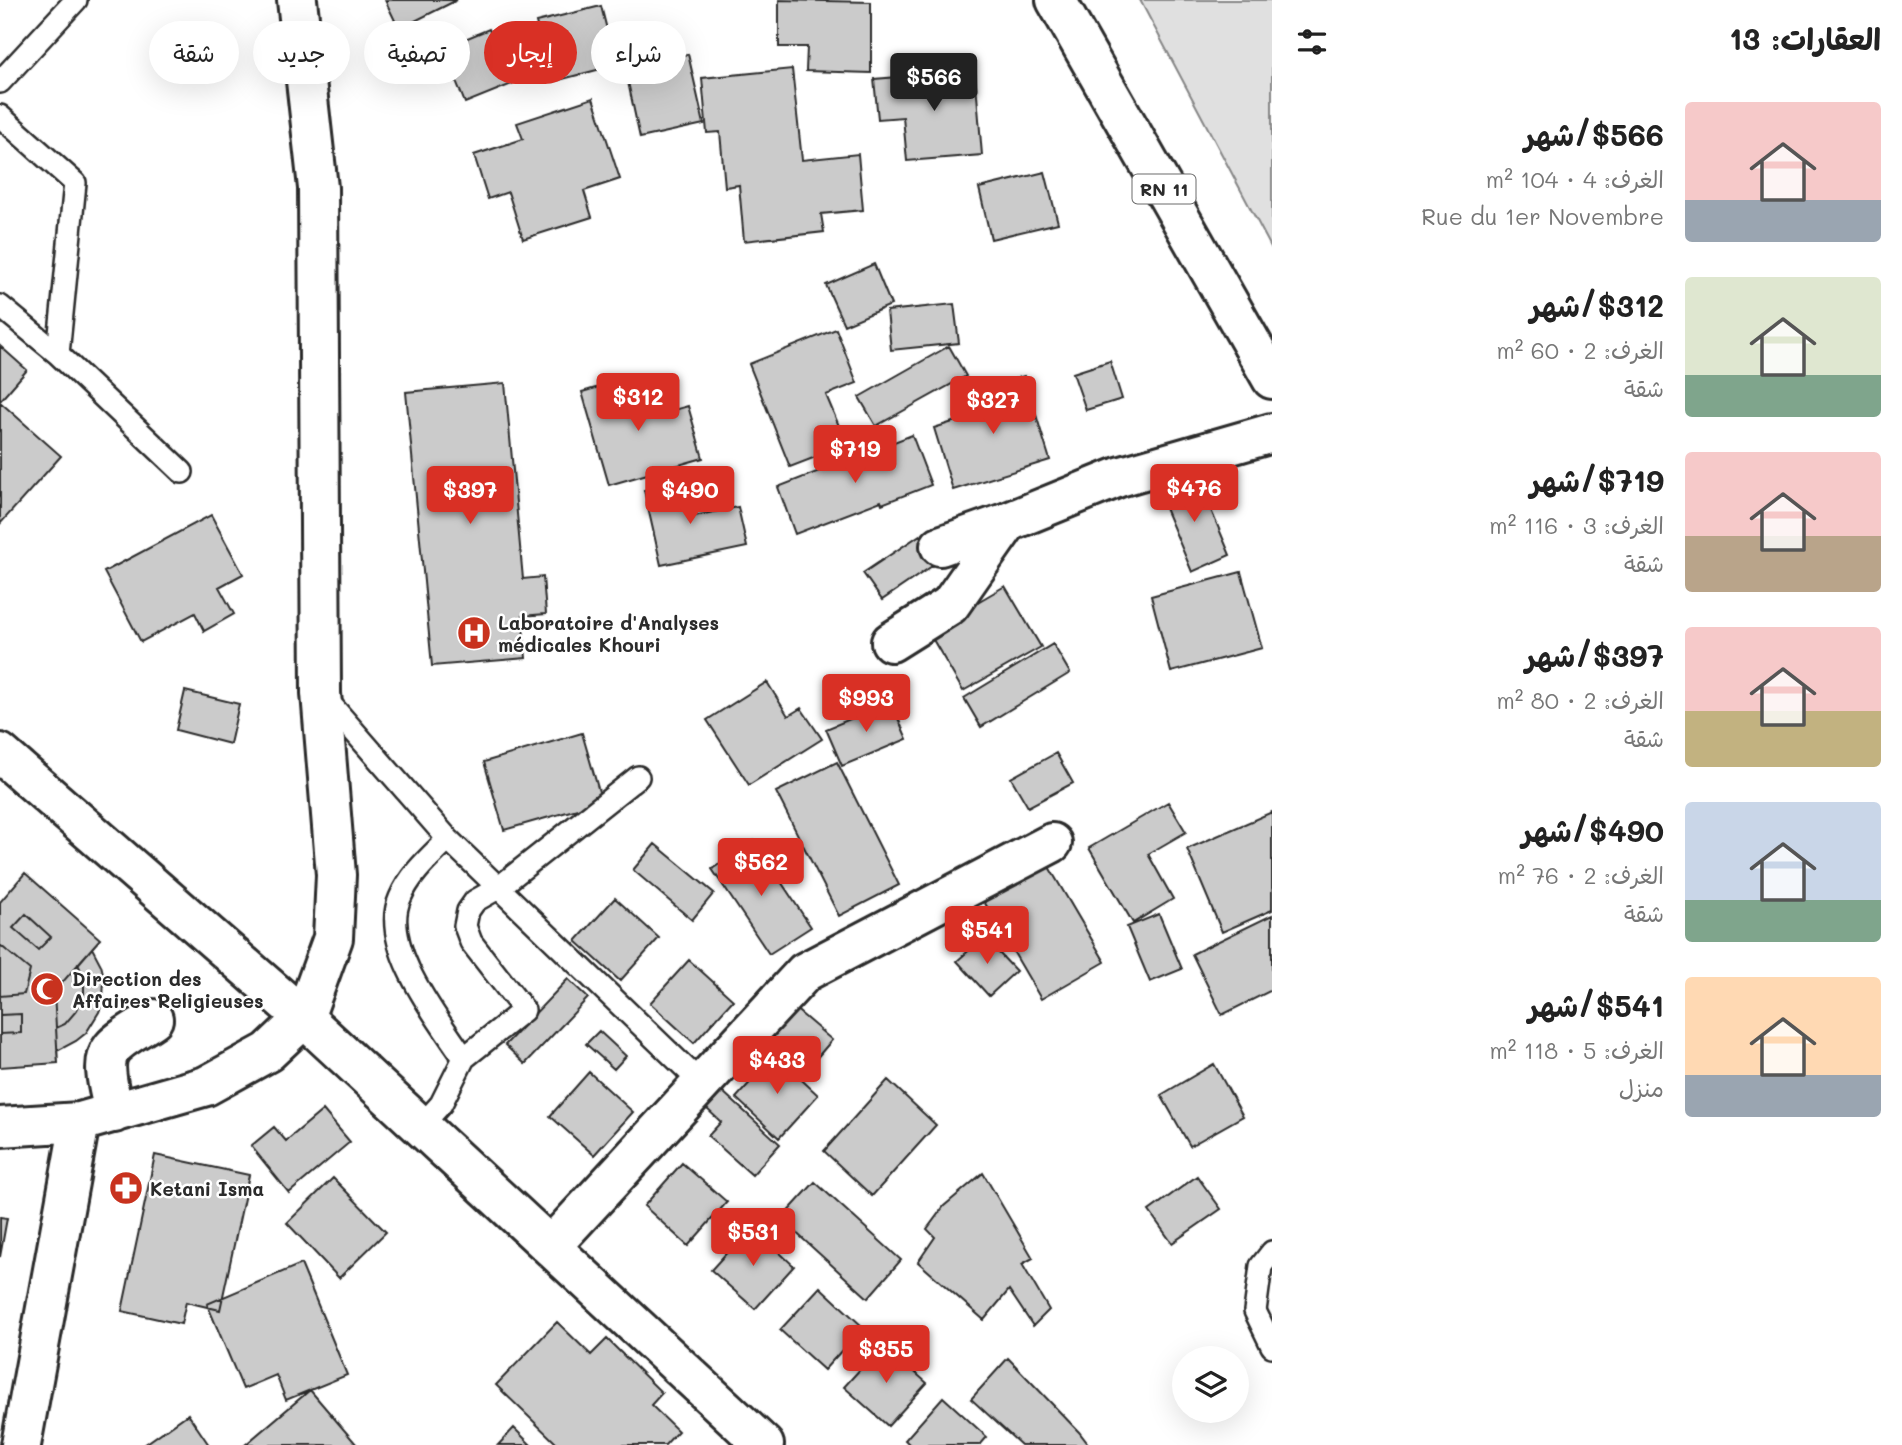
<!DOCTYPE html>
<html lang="ar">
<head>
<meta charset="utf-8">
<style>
	:root { --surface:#fff; --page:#f2f2f2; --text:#222; --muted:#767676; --accent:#d93025 }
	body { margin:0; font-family:Mali,"Playpen Sans Arabic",sans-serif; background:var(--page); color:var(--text); direction:rtl; height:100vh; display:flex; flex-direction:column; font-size:26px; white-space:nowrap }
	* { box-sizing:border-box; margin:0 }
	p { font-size:23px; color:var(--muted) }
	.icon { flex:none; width:38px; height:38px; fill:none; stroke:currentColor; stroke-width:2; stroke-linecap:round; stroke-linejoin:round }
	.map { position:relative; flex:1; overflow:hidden; direction:ltr }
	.panel { display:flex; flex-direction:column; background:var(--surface); width:630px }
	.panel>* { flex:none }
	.guide { position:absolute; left:21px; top:21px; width:665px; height:63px; direction:rtl; display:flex; gap:14px }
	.controls { position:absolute; left:1172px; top:1346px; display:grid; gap:14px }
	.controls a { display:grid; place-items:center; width:77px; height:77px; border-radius:50%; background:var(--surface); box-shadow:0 7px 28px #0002; font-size:35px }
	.price { position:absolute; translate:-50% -60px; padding:0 16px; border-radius:7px; background:var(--accent); color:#fff; font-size:23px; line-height:46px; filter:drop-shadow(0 2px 4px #0008) }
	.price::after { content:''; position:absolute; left:50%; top:42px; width:21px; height:16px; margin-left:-10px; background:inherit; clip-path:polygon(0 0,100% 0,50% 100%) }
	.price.current { background:#222; color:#fff }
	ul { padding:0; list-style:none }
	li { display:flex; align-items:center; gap:21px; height:175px; padding:0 21px }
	li span { display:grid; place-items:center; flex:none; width:196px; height:140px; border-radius:7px; color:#555 }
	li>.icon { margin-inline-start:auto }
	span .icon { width:84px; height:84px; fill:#fffc; stroke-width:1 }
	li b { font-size:30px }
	h2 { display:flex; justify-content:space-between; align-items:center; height:84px; padding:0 21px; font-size:30px }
	.chip { padding:0 24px; border-radius:32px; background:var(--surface); box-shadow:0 7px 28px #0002; font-size:24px; line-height:63px }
	.chip.current { background:var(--accent); color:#fff }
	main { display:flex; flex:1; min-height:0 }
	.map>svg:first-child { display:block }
	.green { fill:#e0e0e0; stroke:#868686; stroke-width:2 }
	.building { fill:#cbcbcb; stroke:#2b2b2b; stroke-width:2 }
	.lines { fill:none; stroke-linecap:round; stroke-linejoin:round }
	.service-casing { stroke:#2b2b2b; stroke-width:26 }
	.minor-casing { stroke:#2b2b2b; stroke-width:44 }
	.secondary-casing { stroke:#2b2b2b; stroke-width:44 }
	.primary-casing { stroke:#2b2b2b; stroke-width:44 }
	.service { stroke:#fff; stroke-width:21 }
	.minor { stroke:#fff; stroke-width:38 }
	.secondary { stroke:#fff; stroke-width:38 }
	.primary { stroke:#fff; stroke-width:38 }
	.labels { text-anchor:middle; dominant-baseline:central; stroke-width:5; stroke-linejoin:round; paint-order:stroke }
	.shield { fill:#fff; stroke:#6b6b6b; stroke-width:2 }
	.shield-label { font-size:18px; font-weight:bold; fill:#2b2b2b }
	.poi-label { font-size:19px; font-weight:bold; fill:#2b2b2b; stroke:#fff; text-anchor:start }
</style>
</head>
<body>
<main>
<section class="panel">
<h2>العقارات: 13<svg class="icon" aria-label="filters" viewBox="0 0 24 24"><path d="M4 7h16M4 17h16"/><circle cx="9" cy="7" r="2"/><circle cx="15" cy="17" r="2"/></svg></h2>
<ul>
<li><span style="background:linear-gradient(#f6c9c9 70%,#9aa5b1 0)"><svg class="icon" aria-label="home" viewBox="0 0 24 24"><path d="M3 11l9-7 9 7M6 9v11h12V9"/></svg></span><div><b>$566/شهر</b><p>الغرف: 4 · 104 m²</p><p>Rue du 1er Novembre</p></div></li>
<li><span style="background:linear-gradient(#dfe7d0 70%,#7fa58c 0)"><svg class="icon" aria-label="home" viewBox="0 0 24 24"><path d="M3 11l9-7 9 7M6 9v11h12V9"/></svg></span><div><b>$312/شهر</b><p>الغرف: 2 · 60 m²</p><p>شقة</p></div></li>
<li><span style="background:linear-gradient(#f6c9c9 60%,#b9a48a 0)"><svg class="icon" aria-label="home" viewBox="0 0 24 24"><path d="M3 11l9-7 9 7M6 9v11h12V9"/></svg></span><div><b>$719/شهر</b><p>الغرف: 3 · 116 m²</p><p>شقة</p></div></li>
<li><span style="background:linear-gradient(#f6c9c9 60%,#c2b280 0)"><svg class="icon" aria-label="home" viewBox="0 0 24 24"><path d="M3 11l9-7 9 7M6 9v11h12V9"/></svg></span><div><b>$397/شهر</b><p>الغرف: 2 · 80 m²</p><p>شقة</p></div></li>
<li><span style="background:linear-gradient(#c9d6e8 70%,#7fa58c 0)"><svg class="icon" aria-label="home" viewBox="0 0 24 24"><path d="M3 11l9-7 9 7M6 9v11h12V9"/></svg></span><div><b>$490/شهر</b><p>الغرف: 2 · 76 m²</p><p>شقة</p></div></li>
<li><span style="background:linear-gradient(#ffd9b3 70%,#9aa5b1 0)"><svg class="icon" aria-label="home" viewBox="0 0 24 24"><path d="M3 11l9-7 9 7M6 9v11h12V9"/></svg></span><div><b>$541/شهر</b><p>الغرف: 5 · 118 m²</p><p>منزل</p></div></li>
</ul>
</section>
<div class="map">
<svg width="1272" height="1445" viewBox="0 0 1272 1445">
	<rect width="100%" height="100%" fill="#fff"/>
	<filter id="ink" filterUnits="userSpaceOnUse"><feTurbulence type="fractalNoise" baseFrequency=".0143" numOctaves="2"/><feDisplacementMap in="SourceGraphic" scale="14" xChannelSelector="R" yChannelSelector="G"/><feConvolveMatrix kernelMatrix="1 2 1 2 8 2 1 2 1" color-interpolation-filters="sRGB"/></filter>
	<g filter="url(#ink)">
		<!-- green -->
		<path class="green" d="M 1140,0 L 1272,0 L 1272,249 Z"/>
		<!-- building -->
		<path class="building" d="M 385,0 L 457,0 L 399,29 Z
			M 779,0 L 871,2 L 871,73 L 806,71 L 807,47 L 779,47 Z
			M 601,6 L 616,65 L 551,82 L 536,22 Z
			M 489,29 L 512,84 L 465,103 L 443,48 Z
			M 688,54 L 704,124 L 640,138 L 625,68 Z
			M 792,69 L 802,160 L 858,154 L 863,210 L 821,214 L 824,232 L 744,241 L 739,185 L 725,187 L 720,132 L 707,133 L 702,78 Z
			M 975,71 L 982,155 L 907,161 L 903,117 L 878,119 L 874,79 Z
			M 593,98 L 620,179 L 584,191 L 592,217 L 523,239 L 508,192 L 488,199 L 474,155 L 523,139 L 517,123 Z
			M 1045,172 L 1058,223 L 991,239 L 979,188 Z
			M 874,264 L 891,305 L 844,325 L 826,285 Z
			M 954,304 L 959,343 L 891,350 L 887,311 Z
			M 836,329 L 857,383 L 826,395 L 847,445 L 790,467 L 749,364 Z
			M 0,346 L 27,370 L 0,401 Z
			M 949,346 L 966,376 L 876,426 L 859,397 Z
			M 1110,361 L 1122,399 L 1086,410 L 1073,373 Z
			M 1024,376 L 1050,460 L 953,490 L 934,428 L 975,415 L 969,393 Z
			M 634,377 L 646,418 L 688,406 L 703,458 L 609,485 L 582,392 Z
			M 505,383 L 523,579 L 543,577 L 546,614 L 522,616 L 526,658 L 432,666 L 406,392 Z
			M 0,402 L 61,456 L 0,524 Z
			M 912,435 L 931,485 L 882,504 L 881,501 L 795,534 L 778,487 Z
			M 1197,477 L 1230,555 L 1192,572 L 1159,494 Z
			M 686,480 L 694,516 L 738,507 L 747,547 L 661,565 L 644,490 Z
			M 211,515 L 243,574 L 219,587 L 234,614 L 204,631 L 195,613 L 141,642 L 104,572 Z
			M 920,535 L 938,562 L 882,600 L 863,573 Z
			M 1241,572 L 1262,648 L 1171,672 L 1151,596 Z
			M 1005,586 L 1041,647 L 963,691 L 928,631 Z
			M 1053,644 L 1070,673 L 981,727 L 964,698 Z
			M 767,682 L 788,716 L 801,708 L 822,739 L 749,785 L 707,720 Z
			M 185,691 L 239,704 L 230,744 L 176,730 Z
			M 891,702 L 907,739 L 842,766 L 826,729 Z
			M 582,733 L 602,802 L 504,830 L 484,762 Z
			M 1056,753 L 1073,783 L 1028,807 L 1011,778 Z
			M 837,762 L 899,885 L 839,916 L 776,792 Z
			M 1168,802 L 1186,832 L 1148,854 L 1173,899 L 1133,923 L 1089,848 Z
			M 1272,812 L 1272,910 L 1222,932 L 1187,849 Z
			M 754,841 L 811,927 L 769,954 L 712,869 Z
			M 655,844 L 714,893 L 692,920 L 633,870 Z
			M 1042,855 L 1105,962 L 1041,999 L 972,881 Z
			M 25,873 L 100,939 L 54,992 L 58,1063 L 0,1067 L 0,902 Z
			M 25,873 L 100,939 L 78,964 L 83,975 L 84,984 L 84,993 L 77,1010 L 65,1024 L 56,1028 L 58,1063 L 0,1067 L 0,902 Z
			M 25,873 L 100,939 L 92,948 L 101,965 L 104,977 L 103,1001 L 99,1012 L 86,1033 L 76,1041 L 57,1051 L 58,1063 L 0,1067 L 0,902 Z
			M 615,898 L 659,938 L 620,981 L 576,941 Z
			M 26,914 L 51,937 L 38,950 L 13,928 Z
			M 1159,914 L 1182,969 L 1150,982 L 1127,927 Z
			M 1272,915 L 1272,990 L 1222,1015 L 1192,954 Z
			M 984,937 L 1016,971 L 989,996 L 957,961 Z
			M 0,945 L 30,970 L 24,994 L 0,996 Z
			M 689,960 L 733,1000 L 694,1043 L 650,1003 Z
			M 568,979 L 588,998 L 525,1064 L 505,1045 Z
			M 793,1007 L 832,1040 L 809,1067 L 770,1034 Z
			M 21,1014 L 21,1033 L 0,1034 L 0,1015 Z
			M 599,1031 L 626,1056 L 614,1069 L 586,1044 Z
			M 775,1055 L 818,1095 L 779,1138 L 736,1098 Z
			M 1214,1064 L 1243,1116 L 1190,1146 L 1161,1095 Z
			M 589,1072 L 633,1112 L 594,1155 L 550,1116 Z
			M 888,1080 L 936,1125 L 872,1196 L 824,1151 Z
			M 722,1091 L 780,1144 L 752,1175 L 708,1136 L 721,1122 L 706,1108 Z
			M 323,1110 L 350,1142 L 289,1193 L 251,1146 L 274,1127 L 286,1141 Z
			M 155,1155 L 249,1175 L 220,1310 L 186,1302 L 181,1324 L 122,1311 Z
			M 682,1163 L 727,1202 L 688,1246 L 644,1206 Z
			M 983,1173 L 1033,1258 L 1022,1264 L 1049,1310 L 1033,1326 L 1009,1290 L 984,1320 L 918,1262 L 935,1237 L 927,1229 L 944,1206 Z
			M 1197,1176 L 1221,1209 L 1172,1243 L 1149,1211 Z
			M 333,1178 L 386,1232 L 339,1278 L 287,1223 Z
			M 815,1182 L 901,1260 L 868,1298 L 781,1219 Z
			M 0,1217 L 7,1218 L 0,1257 Z
			M 751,1226 L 794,1266 L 755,1309 L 711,1270 Z
			M 301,1264 L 347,1375 L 286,1400 L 276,1375 L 243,1389 L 207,1304 Z
			M 820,1287 L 863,1327 L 824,1370 L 780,1330 Z
			M 557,1322 L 591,1355 L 607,1339 L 662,1393 L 651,1405 L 678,1431 L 665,1445 L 558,1445 L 496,1385 Z
			M 883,1344 L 927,1383 L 888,1426 L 844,1387 Z
			M 1008,1358 L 1079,1432 L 1089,1445 L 1021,1445 L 971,1399 Z
			M 310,1390 L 357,1445 L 245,1445 Z
			M 943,1397 L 987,1437 L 980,1445 L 910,1445 L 905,1440 Z
			M 188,1414 L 209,1445 L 144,1445 Z
			M 514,1428 L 531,1445 L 498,1445 Z"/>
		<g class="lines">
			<!-- service casing -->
			<g class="service-casing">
				<path id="service" d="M 0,82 L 76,0
					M 0,116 L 75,183 L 58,354 L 0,306
					M 58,354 L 182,472
					M 325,698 L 448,839
					M 464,1058 C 439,1020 379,946 400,898 C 410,874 430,857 448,839 L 702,1084
					M 421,1126 L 441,1104 L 464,1058 L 524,1010 L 471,942 L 465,926 L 468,911 L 475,901 L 498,888 L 638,777
					M 1272,1252 L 1261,1266 L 1255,1311 L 1272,1346"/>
			</g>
			<!-- minor casing -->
			<g class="minor-casing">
				<path id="minor" d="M 940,546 L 1008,522 L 1119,477 L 1272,433
					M 891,642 L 950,605 L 1008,522
					M 114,1113 C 111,1094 99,1064 112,1048 C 121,1037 142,1027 153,1019
					M 0,1127 L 80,1122 L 206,1086 L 268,1052 L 304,1018
					M 551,1246 L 805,972 L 1052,843
					M 21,1445 L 80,1122"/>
			</g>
			<!-- secondary casing -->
			<g class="secondary-casing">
				<path id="secondary" d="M 297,0 L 318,188 L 321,693 L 336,875 L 333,938 L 304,1018
					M 0,753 L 304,1018 L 764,1445"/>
			</g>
			<!-- primary casing -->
			<g class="primary-casing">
				<path id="primary" d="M 1056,0 L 1272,379"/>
			</g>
			<!-- service -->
			<use href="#service" class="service"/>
			<!-- minor -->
			<use href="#minor" class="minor"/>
			<!-- secondary -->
			<use href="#secondary" class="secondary"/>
			<!-- primary -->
			<use href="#primary" class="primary"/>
		</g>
	</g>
	<!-- icons -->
	<defs>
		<g id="hospital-disc" transform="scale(1.75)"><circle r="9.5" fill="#c8321e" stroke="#fff"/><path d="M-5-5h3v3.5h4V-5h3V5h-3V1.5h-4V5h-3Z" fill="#fff"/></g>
		<g id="mosque-disc" transform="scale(1.75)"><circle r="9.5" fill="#c8321e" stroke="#fff"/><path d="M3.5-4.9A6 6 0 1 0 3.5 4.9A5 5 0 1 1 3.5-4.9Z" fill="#fff"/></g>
		<g id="pharmacy-disc" transform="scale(1.75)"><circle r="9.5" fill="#c8321e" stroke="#fff"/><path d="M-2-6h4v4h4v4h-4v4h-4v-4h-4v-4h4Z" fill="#fff"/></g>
	</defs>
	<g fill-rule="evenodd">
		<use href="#hospital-disc" x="474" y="633"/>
		<use href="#mosque-disc" x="47" y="989"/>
		<use href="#pharmacy-disc" x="126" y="1188"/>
	</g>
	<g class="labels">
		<!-- shield labels -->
		<rect class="shield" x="1132.5" y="174.5" width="63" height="29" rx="5"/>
		<g class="shield-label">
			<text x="1164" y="189">RN 11</text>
		</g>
		<!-- poi labels -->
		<g class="poi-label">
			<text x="498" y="622">Laboratoire d'Analyses<tspan x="498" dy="22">médicales Khouri</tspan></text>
			<text x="72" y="978">Direction des<tspan x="72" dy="22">Affaires Religieuses</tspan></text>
			<text x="150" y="1188">Ketani Isma</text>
		</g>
	</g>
</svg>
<div class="controls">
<a><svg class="icon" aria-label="layers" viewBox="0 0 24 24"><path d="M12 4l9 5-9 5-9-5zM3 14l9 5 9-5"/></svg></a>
</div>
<b class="price current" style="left:934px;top:113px">$566</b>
<b class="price" style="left:638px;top:433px">$312</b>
<b class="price" style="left:993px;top:436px">$327</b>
<b class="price" style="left:855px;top:485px">$719</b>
<b class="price" style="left:1194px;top:524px">$476</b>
<b class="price" style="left:470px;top:526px">$397</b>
<b class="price" style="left:690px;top:526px">$490</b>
<b class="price" style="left:866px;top:734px">$993</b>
<b class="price" style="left:761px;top:898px">$562</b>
<b class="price" style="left:987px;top:966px">$541</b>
<b class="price" style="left:777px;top:1096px">$433</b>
<b class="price" style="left:753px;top:1268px">$531</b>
<b class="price" style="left:886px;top:1385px">$355</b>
<div class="guide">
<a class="chip">شراء</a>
<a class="chip current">إيجار</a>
<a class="chip">تصفية</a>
<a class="chip">جديد</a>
<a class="chip">شقة</a>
</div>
</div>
</main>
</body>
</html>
